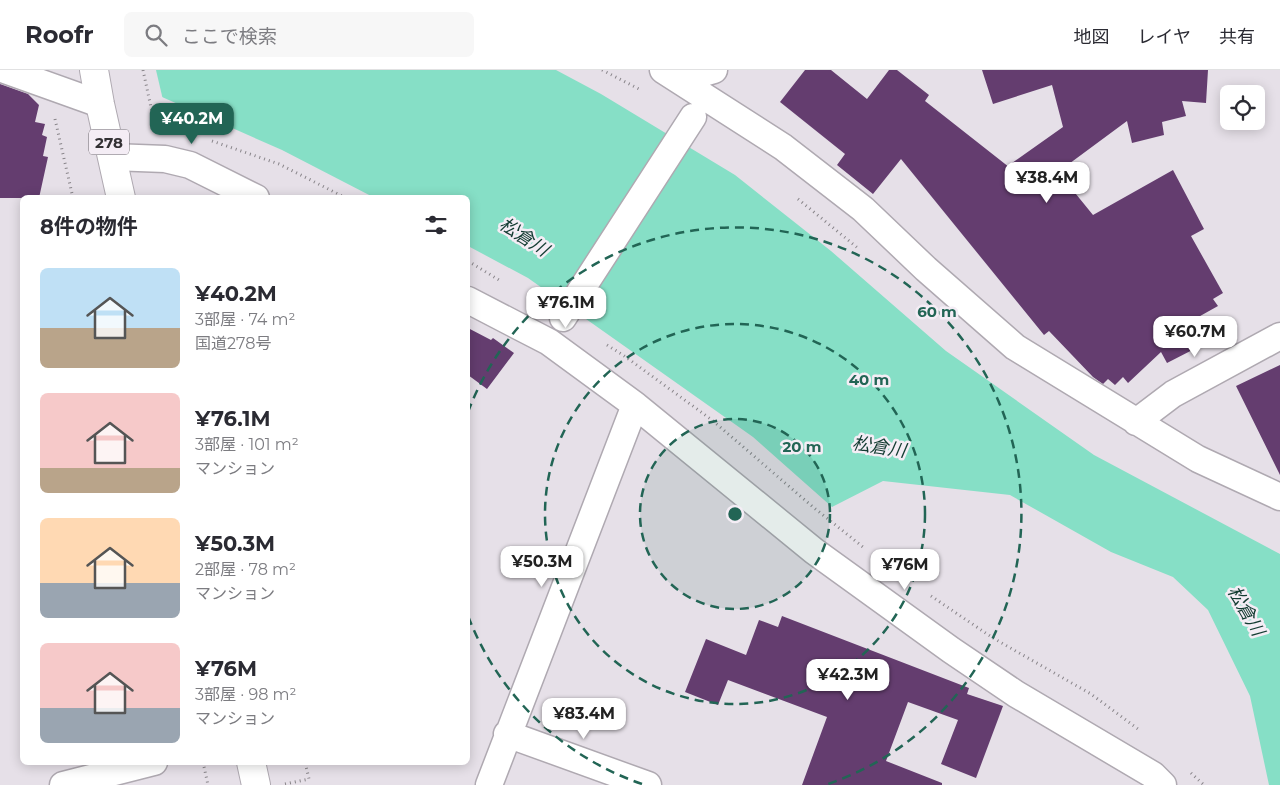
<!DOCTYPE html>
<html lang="ja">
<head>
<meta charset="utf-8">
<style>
	:root { --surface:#fff; --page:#f7f7f7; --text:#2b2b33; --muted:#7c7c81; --line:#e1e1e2; --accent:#226555 }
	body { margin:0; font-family:Montserrat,"Noto Sans JP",sans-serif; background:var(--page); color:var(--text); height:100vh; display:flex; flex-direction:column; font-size:19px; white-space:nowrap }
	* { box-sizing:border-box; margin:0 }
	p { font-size:16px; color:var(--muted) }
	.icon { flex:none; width:28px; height:28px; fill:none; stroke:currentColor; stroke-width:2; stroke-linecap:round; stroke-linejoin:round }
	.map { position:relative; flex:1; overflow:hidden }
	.details { position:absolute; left:20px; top:125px; width:450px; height:570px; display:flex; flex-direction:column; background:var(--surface); border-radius:8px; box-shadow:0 2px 12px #0003 }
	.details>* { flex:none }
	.buttons { position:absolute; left:1220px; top:15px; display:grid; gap:10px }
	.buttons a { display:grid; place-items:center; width:45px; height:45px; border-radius:8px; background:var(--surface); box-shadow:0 2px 12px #0003; font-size:25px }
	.price { position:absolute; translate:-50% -42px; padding:0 11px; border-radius:10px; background:#fff; color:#222; font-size:16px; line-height:32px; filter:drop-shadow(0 1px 2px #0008) }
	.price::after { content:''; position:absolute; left:50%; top:30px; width:15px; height:11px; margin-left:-8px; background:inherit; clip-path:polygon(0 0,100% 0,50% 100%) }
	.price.active { background:var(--accent); color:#fff }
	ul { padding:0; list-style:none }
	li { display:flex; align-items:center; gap:15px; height:125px; padding:0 20px }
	li span { display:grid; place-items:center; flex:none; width:140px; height:100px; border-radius:8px; color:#555 }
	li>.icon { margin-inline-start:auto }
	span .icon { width:60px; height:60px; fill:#fffc; stroke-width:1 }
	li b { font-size:21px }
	h2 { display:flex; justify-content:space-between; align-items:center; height:60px; padding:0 20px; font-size:21px }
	header { display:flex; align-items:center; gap:30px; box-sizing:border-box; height:70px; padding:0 25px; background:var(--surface); border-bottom:1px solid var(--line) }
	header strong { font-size:24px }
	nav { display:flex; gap:28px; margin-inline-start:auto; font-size:18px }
	.search { width:350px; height:45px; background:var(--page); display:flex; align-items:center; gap:12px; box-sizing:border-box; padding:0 18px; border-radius:8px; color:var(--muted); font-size:19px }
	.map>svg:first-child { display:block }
	.water { fill:#86dfc6 }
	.pier { fill:#e6e0e8 }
	.building { fill:#643d6f }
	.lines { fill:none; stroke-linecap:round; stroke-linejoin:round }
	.street-casing { stroke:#afa9b1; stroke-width:29 }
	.highway-casing { stroke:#afa9b1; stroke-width:30 }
	.path { stroke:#89858a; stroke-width:3; stroke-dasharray:1 4; stroke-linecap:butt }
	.street { stroke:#fff; stroke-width:26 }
	.highway { stroke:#fff; stroke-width:28 }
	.ring { fill:none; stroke:#226555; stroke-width:2.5; stroke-dasharray:9 6 }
	.labels { text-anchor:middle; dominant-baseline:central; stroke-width:5; stroke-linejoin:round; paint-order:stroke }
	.shield { fill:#f4edf5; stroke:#6d696e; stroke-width:1 }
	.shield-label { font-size:15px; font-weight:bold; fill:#333134 }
	.water-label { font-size:18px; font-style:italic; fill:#133c32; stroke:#f4edf5 }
	.centre { fill:#226555; stroke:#f4edf5; stroke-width:2.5 }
	.ring-label { font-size:15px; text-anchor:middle; font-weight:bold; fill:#226555; stroke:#f4edf5; stroke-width:5; stroke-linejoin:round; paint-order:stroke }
</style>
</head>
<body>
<header>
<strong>Roofr</strong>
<div class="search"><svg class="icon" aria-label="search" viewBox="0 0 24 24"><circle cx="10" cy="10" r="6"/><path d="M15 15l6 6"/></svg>ここで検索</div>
<nav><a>地図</a><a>レイヤ</a><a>共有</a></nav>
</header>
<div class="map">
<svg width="1280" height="715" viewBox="0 0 1280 715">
	<rect width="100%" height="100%" fill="#e6e0e8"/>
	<!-- water -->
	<path class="water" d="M 93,0 L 556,0 L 601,24 L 735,105 L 831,181 L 946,281 L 1094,385 L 1280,484 L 1280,715 L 1269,715 L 1250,626 L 1208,540 L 1173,507 L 1111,482 L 1010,425 L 883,411 L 832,437 L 753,367 L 528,208 L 468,176 L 468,128 L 373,127 L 282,80 L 162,27 Z"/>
	<!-- pier -->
	<path class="pier" d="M 90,0 L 156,0 L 163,30 L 92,2 Z"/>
	<!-- building -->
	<path class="building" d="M 805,0 L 831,0 L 867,29 L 889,0 L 897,0 L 929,25 L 925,31 L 1014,101 L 1012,93 L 1063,57 L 1052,15 L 993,34 L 982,0 L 1208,0 L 1206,33 L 1182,31 L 1186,46 L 1162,52 L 1164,65 L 1132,73 L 1127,51 L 1058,102 L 1093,145 L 1173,100 L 1204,159 L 1191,166 L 1223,223 L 1213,229 L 1218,236 L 1193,250 L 1206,273 L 1167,293 L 1161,282 L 1128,313 L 1123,307 L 1115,315 L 1108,309 L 1103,314 L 1093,307 L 1049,261 L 1044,265 L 901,89 L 873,124 L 837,95 L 845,84 L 780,32 Z
		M 0,14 L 28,24 L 39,35 L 35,52 L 45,54 L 42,65 L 47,67 L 43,86 L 48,87 L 39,128 L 0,128 Z
		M 468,258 L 491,270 L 493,268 L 514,283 L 487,319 L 468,305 Z
		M 1280,295 L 1280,405 L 1236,316 Z
		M 782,546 L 969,618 L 967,624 L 1003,636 L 976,708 L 941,694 L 958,650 L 908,632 L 886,691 L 942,713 L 942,715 L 802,715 L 827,647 L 728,610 L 718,635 L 685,622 L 706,569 L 746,585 L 759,550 L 778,557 Z"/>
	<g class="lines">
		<!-- street casing -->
		<g class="street-casing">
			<path id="street" d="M 5,0 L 100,34
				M 663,0 L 783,77 L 863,139 L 926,199 L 1015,277 L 1198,389 L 1280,427
				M 679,10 L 714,0
				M 112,87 L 165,89 L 190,95 L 256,128
				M 468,230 L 549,272 L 635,335 L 814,481 L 951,580 L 1016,624 L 1153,705 L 1163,715
				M 563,248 L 693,47
				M 1136,352 L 1173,324 L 1280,266
				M 507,664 L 648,715
				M 63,715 L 154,692
				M 489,715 L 635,335"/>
		</g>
		<!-- highway casing -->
		<g class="highway-casing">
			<path id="highway" d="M 94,0 L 100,34 L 121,128
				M 251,692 L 256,715"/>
		</g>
		<!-- path -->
		<path class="path" d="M 143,0 L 155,56
			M 602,0 L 639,19
			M 55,49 L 73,128
			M 154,54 L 166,57
			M 212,71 L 279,94 L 346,128
			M 798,129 L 859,179
			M 468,191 L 499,210
			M 607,275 L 623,285 L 712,350 L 813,437 L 863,477
			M 931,526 L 993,568 L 1091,624 L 1138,659
			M 203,692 L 208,715
			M 1191,703 L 1204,715
			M 285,714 L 309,709 L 305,692"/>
		<!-- street -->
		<use href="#street" class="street"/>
		<!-- highway -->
		<use href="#highway" class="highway"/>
	</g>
	<!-- distance rings -->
	<circle cx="735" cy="444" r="95" fill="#226555" fill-opacity=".12"/>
	<g class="ring">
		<circle cx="735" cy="444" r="95"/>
		<circle cx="735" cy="444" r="190"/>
		<path d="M642 714A286 286 0 0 1 468 546M468 342A286 286 0 1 1 828 714"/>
	</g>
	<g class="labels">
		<!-- shield labels -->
		<rect class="shield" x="89" y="59.5" width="40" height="25" rx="4"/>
		<g class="shield-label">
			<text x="109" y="72">278</text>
		</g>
		<!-- water labels -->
		<g class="water-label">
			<text transform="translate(524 167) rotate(33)">松倉川</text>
			<text transform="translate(879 377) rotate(9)">松倉川</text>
			<text transform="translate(1246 541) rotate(60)">松倉川</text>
		</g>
	</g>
	<circle cx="735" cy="444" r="8" class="centre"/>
	<g class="ring-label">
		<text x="937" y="247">60 m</text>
		<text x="869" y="315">40 m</text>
		<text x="802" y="382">20 m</text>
	</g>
</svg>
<div class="buttons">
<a><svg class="icon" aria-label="locate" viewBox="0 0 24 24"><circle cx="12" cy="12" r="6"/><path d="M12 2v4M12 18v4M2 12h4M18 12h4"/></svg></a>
</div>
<b class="price active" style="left:192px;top:75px">¥40.2M</b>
<b class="price" style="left:1047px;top:134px">¥38.4M</b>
<b class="price" style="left:566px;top:259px">¥76.1M</b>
<b class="price" style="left:1195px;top:288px">¥60.7M</b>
<b class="price" style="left:542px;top:518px">¥50.3M</b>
<b class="price" style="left:905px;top:521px">¥76M</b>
<b class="price" style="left:848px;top:631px">¥42.3M</b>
<b class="price" style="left:584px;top:670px">¥83.4M</b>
<section class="details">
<h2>8件の物件<svg class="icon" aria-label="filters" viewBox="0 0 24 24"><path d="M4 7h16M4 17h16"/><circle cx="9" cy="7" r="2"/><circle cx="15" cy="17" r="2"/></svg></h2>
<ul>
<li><span style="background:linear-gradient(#bfe0f5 60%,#b9a48a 0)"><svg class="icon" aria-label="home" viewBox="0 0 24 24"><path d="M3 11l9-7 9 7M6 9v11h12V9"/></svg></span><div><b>¥40.2M</b><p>3部屋 · 74 m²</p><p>国道278号</p></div></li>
<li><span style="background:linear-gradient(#f6c9c9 75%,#b9a48a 0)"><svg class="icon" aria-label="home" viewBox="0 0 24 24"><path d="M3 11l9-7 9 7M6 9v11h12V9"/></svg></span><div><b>¥76.1M</b><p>3部屋 · 101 m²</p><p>マンション</p></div></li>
<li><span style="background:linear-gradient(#ffd9b3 65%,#9aa5b1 0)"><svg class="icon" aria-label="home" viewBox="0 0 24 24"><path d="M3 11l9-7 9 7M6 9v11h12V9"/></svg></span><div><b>¥50.3M</b><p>2部屋 · 78 m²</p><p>マンション</p></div></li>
<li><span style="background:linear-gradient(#f6c9c9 65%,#9aa5b1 0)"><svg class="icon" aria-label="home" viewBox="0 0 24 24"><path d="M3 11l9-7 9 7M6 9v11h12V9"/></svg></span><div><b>¥76M</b><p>3部屋 · 98 m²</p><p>マンション</p></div></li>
</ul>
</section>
</div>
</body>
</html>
